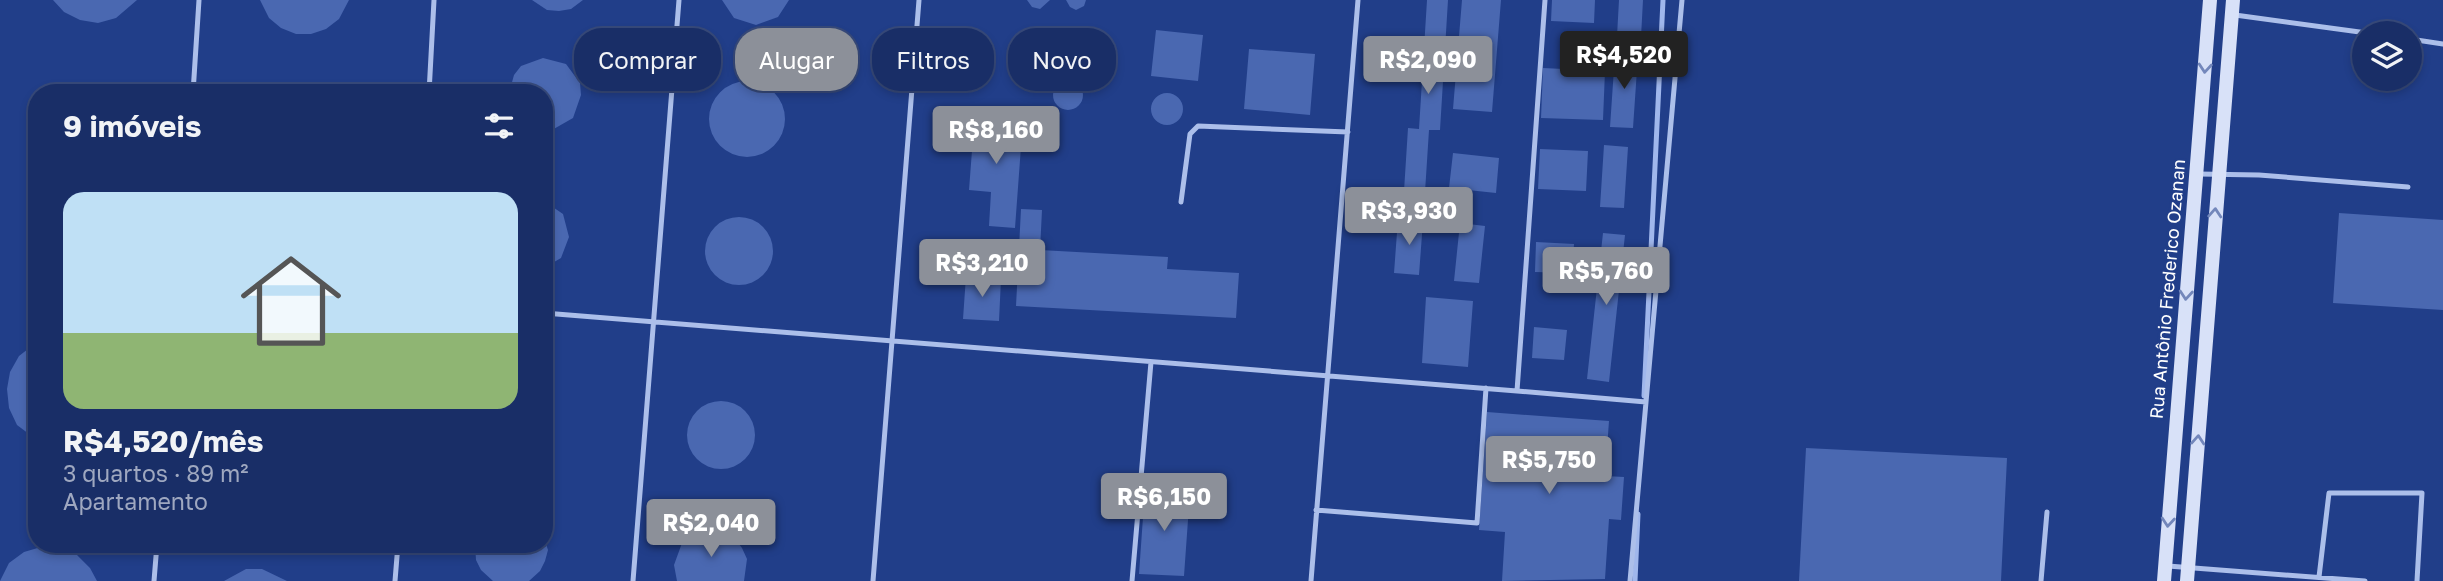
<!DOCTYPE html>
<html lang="pt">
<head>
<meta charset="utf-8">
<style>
	:root { --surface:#192e67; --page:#22366d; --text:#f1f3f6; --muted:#9fa8c0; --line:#374a7b; --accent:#8c9099 }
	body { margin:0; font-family:"Golos Text",sans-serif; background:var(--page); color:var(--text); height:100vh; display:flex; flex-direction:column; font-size:26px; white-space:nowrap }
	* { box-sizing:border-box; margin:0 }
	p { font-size:23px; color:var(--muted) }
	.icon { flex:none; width:38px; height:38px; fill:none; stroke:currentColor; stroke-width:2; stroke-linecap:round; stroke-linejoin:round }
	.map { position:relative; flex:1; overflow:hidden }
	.details { position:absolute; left:28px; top:84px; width:525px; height:469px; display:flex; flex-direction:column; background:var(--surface); border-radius:28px; box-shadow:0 4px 10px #0003,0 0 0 2px var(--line) }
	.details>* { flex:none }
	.top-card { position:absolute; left:574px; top:28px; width:665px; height:63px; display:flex; gap:14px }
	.buttons { position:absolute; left:2352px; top:21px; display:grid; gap:14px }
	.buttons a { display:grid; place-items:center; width:70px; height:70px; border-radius:50%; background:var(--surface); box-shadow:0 4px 10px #0003,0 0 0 2px var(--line); font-size:35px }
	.price { position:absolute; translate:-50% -60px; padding:0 16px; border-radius:7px; background:var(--accent); color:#fff; font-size:23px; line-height:46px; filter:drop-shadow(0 2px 4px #0008) }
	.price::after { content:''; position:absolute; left:50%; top:42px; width:21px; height:16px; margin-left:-10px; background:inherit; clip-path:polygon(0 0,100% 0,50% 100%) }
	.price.on { background:#222; color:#fff }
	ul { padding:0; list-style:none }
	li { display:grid; align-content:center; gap:14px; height:371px; padding:0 35px }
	li span { display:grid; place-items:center; height:217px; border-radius:21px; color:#555 }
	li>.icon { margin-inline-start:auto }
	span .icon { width:126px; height:126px; fill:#fffc; stroke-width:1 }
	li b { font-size:30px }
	h2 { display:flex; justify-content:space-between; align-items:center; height:84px; padding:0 35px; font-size:30px }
	.chip { padding:0 24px; border-radius:28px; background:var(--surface); box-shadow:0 4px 10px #0003,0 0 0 2px var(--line); font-size:24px; line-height:63px }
	.chip.on { background:var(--accent); color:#fff }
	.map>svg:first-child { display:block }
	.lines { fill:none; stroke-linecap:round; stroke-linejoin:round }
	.stream { stroke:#a0b7ec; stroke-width:5 }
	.building { fill:#4a68b1 }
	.service { stroke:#acbfea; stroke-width:5 }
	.secondary { stroke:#d8e1f8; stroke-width:14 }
	.oneway { stroke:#7387bb }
	.labels { text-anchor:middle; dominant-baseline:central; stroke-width:5; stroke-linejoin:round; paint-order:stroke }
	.street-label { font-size:18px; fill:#fff; stroke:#213e89 }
</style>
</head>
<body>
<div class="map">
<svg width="2443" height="581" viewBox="0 0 2443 581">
	<rect width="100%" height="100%" fill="#213e89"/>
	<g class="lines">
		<!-- stream -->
		<path class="stream" d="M 1644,396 L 1663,0
			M 1635,581 L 1638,514"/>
	</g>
	<!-- building -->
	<path class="building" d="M 53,0 L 137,0 L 116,18 L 98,23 L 80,20 L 64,12 Z
		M 260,0 L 349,0 L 339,19 L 326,29 L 311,34 L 296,34 L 281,28 L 269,18 Z
		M 532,0 L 583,0 L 571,9 L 559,11 L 547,10 Z
		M 722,0 L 789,0 L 778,17 L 756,25 L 734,18 Z
		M 1027,0 L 1050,0 L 1040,9 L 1032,7 Z
		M 1066,0 L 1086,0 L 1084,6 L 1076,10 L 1070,7 Z
		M 1427,0 L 1448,0 L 1440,130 L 1429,130 L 1425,192 L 1404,191 L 1408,128 L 1419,129 Z
		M 1462,0 L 1501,0 L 1492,112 L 1453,109 Z
		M 1552,0 L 1595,0 L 1594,23 L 1551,21 Z
		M 1619,0 L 1643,0 L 1641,37 L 1617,36 Z
		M 1156,30 L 1203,35 L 1198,81 L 1151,76 Z
		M1056 56a17 17 0 1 1 34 0a17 17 0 1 1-34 0Z
		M 1249,49 L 1315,54 L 1310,115 L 1244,109 Z
		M 1615,54 L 1638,55 L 1633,128 L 1610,127 Z
		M 543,58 L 566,64 L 580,83 L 581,95 L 573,118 L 552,130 L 544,131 L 544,93 L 509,93 L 514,75 L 521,66 Z
		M 1543,68 L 1605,71 L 1603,120 L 1541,118 Z
		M1053 95a15 15 0 1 1 30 0a15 15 0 1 1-30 0Z
		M709 119a38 38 0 1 1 76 0a38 38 0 1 1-76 0Z
		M1151 109a16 16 0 1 1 32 0a16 16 0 1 1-32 0Z
		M 975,111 L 1008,113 L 1006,132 L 1022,133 L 1015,228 L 989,226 L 991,192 L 969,190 Z
		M 37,145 L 37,213 L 28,196 L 26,176 L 29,159 Z
		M 1604,145 L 1628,147 L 1624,208 L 1600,207 Z
		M 1540,149 L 1588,151 L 1586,191 L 1538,189 Z
		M 1453,153 L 1499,158 L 1496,193 L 1449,188 Z
		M 544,201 L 563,214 L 569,237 L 561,258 L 544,268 Z
		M 1021,209 L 1042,210 L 1040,250 L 1168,257 L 1167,269 L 1239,273 L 1236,318 L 1016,306 Z
		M 2339,213 L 2443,220 L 2443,310 L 2333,303 Z
		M705 251a34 34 0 1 1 68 0a34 34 0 1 1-68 0Z
		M 1398,219 L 1423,221 L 1419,275 L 1394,273 Z
		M 1460,223 L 1485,226 L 1479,283 L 1454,281 Z
		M 1603,233 L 1625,235 L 1609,382 L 1587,379 Z
		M 1536,242 L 1574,244 L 1572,273 L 1535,272 Z
		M 966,276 L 1001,279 L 999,321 L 963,319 Z
		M 1426,297 L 1473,301 L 1468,367 L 1422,363 Z
		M 1534,327 L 1567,330 L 1564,360 L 1532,358 Z
		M 37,342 L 37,440 L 17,425 L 9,408 L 7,389 L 10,372 L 19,356 Z
		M 544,394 L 552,410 L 553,421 L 544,440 Z
		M687 435a34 34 0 1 1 68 0a34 34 0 1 1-68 0Z
		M 1487,412 L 1609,421 L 1605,476 L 1624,477 L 1621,520 L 1609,519 L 1605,579 L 1502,581 L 1505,532 L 1479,530 Z
		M 1806,448 L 2007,458 L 2001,581 L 1799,581 Z
		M 1145,489 L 1190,492 L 1184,576 L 1139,574 Z
		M 713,530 L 735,539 L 742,548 L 747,559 L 744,581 L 677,581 L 674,565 L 682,543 L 702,531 Z
		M 544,538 L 548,550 L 545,561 L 540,571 L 529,581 L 493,581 L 481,570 L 476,560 L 475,544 L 544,544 Z
		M 41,547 L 60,548 L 77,555 L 90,568 L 97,581 L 0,581 L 9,563 L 24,552 Z
		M 246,569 L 262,569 L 287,581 L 224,581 Z"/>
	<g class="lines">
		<!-- service -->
		<path class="service" d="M 2235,15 L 2367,33
			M 2410,39 L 2443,44
			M 193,93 L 199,0
			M 429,93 L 434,0
			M 2199,174 L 2259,175 L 2408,187
			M 1181,202 L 1190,134 L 1198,126 L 1348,132
			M 544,313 L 1517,391 L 1545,0
			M 1517,391 L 1646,402
			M 1316,510 L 1477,523 L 1486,388
			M 2168,566 L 2365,581
			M 2319,577 L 2329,493 L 2422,493 L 2417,581
			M 154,581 L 157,544
			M 395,581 L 398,544
			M 633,581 L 679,0
			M 873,581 L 919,0
			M 1132,581 L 1151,362
			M 1311,581 L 1358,0
			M 1630,581 L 1682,0
			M 2041,581 L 2047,512"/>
		<!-- secondary -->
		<path class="secondary" d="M 2164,581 L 2210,0
			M 2187,581 L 2233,0"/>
	</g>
	<!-- one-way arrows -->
	<defs><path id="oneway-chevron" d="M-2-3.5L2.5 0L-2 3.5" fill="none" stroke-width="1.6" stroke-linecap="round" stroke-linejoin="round" transform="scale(1.75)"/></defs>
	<g class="oneway">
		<use href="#oneway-chevron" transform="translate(2205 68) rotate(95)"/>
		<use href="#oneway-chevron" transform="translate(2215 213) rotate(-86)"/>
		<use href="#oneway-chevron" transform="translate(2186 295) rotate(95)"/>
		<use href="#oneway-chevron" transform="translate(2198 440) rotate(-86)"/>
		<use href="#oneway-chevron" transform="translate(2168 522) rotate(95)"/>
	</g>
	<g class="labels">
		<!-- street labels -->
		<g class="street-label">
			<text transform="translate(2167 289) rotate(-85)">Rua Antônio Frederico Ozanan</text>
		</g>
	</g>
</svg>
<div class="buttons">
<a><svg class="icon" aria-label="layers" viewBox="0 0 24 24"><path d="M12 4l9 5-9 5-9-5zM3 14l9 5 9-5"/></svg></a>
</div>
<b class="price on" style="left:1624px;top:91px">R$4,520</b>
<b class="price" style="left:1428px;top:96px">R$2,090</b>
<b class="price" style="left:996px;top:166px">R$8,160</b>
<b class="price" style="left:1409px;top:247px">R$3,930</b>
<b class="price" style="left:982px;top:299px">R$3,210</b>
<b class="price" style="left:1606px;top:307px">R$5,760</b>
<b class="price" style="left:1549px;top:496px">R$5,750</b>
<b class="price" style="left:1164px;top:533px">R$6,150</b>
<b class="price" style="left:711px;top:559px">R$2,040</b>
<div class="top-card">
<a class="chip">Comprar</a>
<a class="chip on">Alugar</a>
<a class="chip">Filtros</a>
<a class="chip">Novo</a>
</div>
<section class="details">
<h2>9 imóveis<svg class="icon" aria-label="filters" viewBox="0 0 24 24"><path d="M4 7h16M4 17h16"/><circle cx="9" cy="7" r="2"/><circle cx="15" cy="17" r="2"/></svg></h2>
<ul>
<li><span style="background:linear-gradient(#bfe0f5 65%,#8fb573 0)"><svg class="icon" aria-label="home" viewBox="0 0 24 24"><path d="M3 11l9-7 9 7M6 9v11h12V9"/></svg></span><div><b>R$4,520/mês</b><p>3 quartos · 89 m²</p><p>Apartamento</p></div></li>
</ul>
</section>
</div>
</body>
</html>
